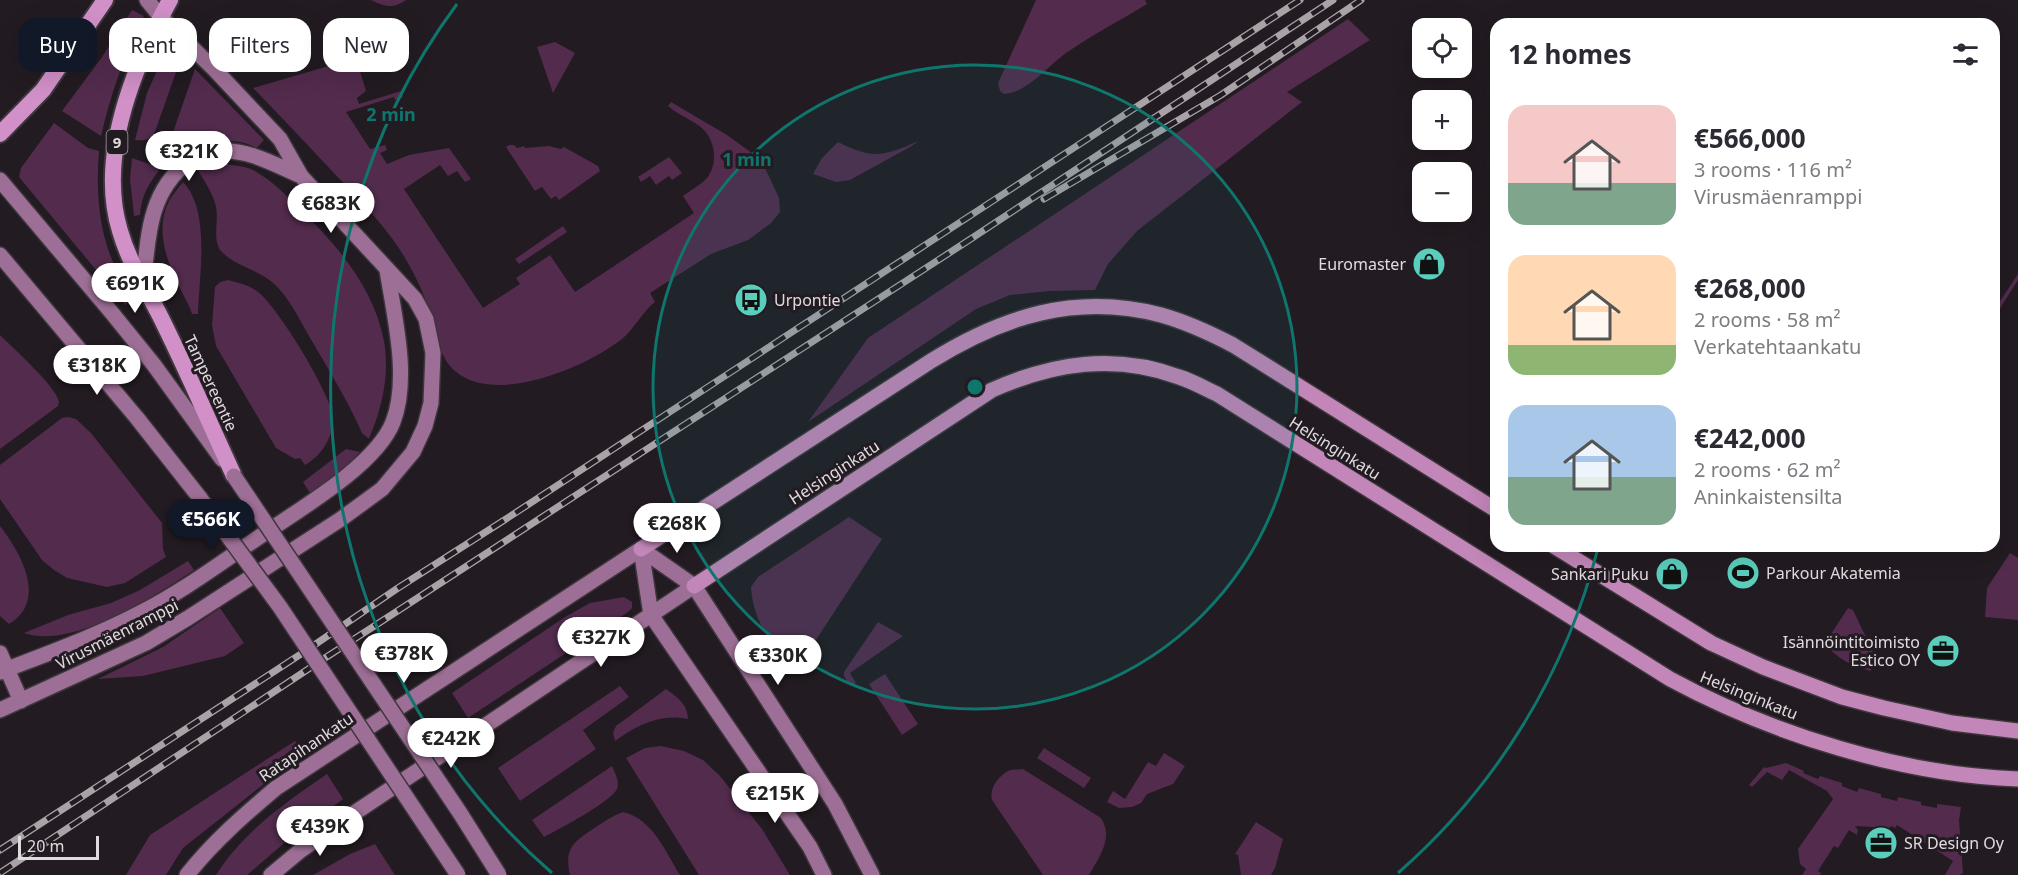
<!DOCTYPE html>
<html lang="en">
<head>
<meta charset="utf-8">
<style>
	:root { --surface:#fff; --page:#f2f2f3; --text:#2b2b33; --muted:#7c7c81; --accent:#111827 }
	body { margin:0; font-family:"Noto Sans",sans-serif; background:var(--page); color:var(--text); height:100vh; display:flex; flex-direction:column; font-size:22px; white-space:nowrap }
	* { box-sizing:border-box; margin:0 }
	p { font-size:20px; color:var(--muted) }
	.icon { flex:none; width:33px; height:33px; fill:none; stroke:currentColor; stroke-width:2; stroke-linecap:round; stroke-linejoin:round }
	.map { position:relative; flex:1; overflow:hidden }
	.details { position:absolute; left:1490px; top:18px; width:510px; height:534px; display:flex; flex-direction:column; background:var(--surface); border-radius:18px; box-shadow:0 6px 24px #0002 }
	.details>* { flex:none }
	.top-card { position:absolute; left:18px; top:18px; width:570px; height:54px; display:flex; gap:12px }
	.buttons { position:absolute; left:1412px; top:18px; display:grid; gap:12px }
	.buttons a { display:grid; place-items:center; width:60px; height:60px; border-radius:12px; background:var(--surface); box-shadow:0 6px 24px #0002; font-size:30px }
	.scale { position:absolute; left:18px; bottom:15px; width:81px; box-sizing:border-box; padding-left:6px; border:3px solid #e0dbdf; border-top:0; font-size:16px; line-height:21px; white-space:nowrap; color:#e0dbdf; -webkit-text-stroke:4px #221b21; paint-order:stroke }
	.price { position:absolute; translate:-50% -51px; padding:0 14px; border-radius:21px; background:#fff; color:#222; font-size:20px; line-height:39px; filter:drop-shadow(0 2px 3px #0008) }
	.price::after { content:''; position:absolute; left:50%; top:36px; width:18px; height:14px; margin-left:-9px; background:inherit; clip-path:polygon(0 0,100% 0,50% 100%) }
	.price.active { background:var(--accent); color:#fff }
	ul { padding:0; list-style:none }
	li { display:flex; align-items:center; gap:18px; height:150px; padding:0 18px }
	li span { display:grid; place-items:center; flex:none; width:168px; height:120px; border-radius:18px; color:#555 }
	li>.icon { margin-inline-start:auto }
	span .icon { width:72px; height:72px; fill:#fffc; stroke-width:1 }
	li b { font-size:26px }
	h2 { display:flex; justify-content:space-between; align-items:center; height:72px; padding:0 18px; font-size:26px }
	.pill { padding:0 21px; border-radius:18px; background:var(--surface); box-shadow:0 6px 24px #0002; font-size:21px; line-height:54px }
	.pill.active { background:var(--accent); color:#fff }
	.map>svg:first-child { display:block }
	.green { fill:#522b4d }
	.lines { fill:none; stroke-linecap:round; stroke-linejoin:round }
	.secondary-casing { stroke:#3d363c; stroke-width:18 }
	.primary-casing { stroke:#3d363c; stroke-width:18 }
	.trunk-casing { stroke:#3d363c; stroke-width:20 }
	.secondary { stroke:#9e6f96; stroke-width:15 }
	.primary { stroke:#c286b8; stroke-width:15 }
	.trunk { stroke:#d290c8; stroke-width:16 }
	.rail-casing { stroke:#a9a3a8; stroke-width:7 }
	.rail { stroke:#221b21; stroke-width:4.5; stroke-dasharray:14; stroke-linecap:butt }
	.secondary-bridge-casing { stroke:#3d363c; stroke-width:18; stroke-linecap:butt }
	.secondary-bridge { stroke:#9e6f96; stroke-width:15 }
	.ring { fill:none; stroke:#0f766e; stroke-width:3 }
	.labels { text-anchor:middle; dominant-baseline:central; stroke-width:6; stroke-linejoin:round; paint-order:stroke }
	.shield { fill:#221b21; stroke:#a7a1a6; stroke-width:1.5 }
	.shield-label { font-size:15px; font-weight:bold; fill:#e0dbdf }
	.poi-label { font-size:16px; fill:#e0dbdf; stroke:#221b21; text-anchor:end }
	.street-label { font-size:16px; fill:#e0dbdf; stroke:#221b21 }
	.centre { fill:#0f766e; stroke:#221b21; stroke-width:3 }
	.ring-label { font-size:18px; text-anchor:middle; font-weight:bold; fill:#0f766e; stroke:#221b21; stroke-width:6; stroke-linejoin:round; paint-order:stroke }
</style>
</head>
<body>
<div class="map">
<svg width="2018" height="875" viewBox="0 0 2018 875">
	<rect width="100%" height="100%" fill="#221b21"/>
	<!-- green -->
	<path class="green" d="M 371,0 L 406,0 C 393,9 385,7 371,0 Z
		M 1036,0 L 1145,0 L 1147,4 C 1121,20 1092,35 1066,53 C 1049,65 1027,93 1004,94 L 1000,91 L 998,83 Z
		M 132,10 L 144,16 C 124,56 111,93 101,136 L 62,111 L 102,57 Z
		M 1348,19 L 1370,40 L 1287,92 L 1302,102 L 1137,231 L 1108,264 L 1095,290 L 1049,291 L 1010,295 L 976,309 L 808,422 L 868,338 Z
		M 555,42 L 575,53 L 553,93 L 537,47 Z
		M 169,45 L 172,46 L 182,55 L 156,129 C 151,140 146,141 135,140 L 147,93 L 167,48 Z
		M 356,58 L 366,91 L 357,98 L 359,104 L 401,91 L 403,97 L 395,100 L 394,97 L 346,112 L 370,149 L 385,145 L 387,150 L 380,153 L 387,164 L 409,155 L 449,148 L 471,179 L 465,182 L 457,171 L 448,176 L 440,165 L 404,189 L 483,308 L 520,284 L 516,278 L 550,255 L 575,292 L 694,213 L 683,196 C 689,191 697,187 703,182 C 718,169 717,144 704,130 C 694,120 679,116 668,106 L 671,102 L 727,135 L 752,153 L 765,168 L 779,198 L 780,212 L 771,223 L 748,240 L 711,254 L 650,293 L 655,302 C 642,312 635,328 622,339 C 584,369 478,414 445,359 C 438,346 436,329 431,315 C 424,293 413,270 400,250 C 381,221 356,196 332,171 C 306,143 280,116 253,88 Z
		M 195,69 L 264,140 L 257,148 C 231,134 203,143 178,157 L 170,141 Z
		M 54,123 L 88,148 L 99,151 C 96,188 98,227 113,262 C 118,275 125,287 132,300 L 125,305 L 19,177 L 21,168 Z
		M 919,141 L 910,147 L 850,180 L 836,182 L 813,174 L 822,158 L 838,142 C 874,160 883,156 919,141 Z
		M 509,145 L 514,145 L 517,148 L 524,146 L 525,148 L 549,146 L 561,149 L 564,147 L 598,166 L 600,171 L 559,200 L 556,196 L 551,199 L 542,187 L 535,191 L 506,147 Z
		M 669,157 L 682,173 L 672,180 L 669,176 L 656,185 L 650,176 L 641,182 L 638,177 Z
		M 132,158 L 161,168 C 149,183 141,196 140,215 L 134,216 L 130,179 Z
		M 227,164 C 235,166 246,166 253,170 C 271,180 285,194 299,208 C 337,245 374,288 384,341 C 390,376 382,407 369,439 L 362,433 C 347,399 327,367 309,336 C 298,317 289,297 272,282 C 258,270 233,265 221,251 C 212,240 219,221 216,207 C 213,193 204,181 198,170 L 212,165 Z
		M 183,182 C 211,211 199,276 198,314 L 192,314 L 190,308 C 174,276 151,237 169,201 C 173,194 178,188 183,182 Z
		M 563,226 L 567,232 L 519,264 L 515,259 Z
		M 2018,274 L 2018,280 L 1994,318 L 1994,310 Z
		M 228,280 C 239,283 249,285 258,292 C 277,306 333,396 333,419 C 333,438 321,456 305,465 L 300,458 L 295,459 L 276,448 L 216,346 L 212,325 L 215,287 L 220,282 Z
		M 0,335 C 13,348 56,386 59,402 L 58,406 L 0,449 Z
		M 68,417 L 76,419 L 91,433 L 162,523 L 163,549 L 166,557 L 125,583 L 107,587 L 67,578 L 54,570 L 42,560 L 0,499 L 0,465 L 62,418 Z
		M 346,449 L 360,452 L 339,473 L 311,495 L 303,482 Z
		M 849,517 L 882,539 L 793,675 C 774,646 753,623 751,587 L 758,577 Z
		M 0,526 C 21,553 48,601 9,624 L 0,616 Z
		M 2010,553 L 2018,558 L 2018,620 L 1985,617 L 1987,588 Z
		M 188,561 L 194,570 C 154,596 73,650 24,633 L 68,615 L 111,603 L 140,590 Z
		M 624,597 L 632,602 L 632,608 L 628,612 L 468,718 L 452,693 L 565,617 L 590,603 Z
		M 220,608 L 244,643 L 225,656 L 143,676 L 98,679 L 163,647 Z
		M 1848,608 L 1853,610 L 1873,652 L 1871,671 C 1851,665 1838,660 1825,643 Z
		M 878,622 L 903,636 L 850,673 L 856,683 L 850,686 L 844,676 L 844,672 Z
		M 885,674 L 918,724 L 902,735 L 869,684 Z
		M 620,686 L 629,697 L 583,730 L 596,749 L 520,801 L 498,768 Z
		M 666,689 C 677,697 688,704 688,719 C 661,713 637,725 615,741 L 613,733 L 616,726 Z
		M 295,741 L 303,753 L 183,848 L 166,875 L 126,875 L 150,835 Z
		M 661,746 L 684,751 L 703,760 L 720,776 L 762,829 L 790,875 L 699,875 L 626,758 L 645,748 Z
		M 1044,748 L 1091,778 L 1084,788 L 1037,758 Z
		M 1164,753 L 1185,766 L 1173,784 L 1147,794 L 1141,803 L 1132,807 L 1119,808 L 1107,802 L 1113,791 L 1125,799 L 1148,762 L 1156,766 Z
		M 1786,763 L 1804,771 L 1803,773 L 1818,779 L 1820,776 L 1842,783 L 1842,786 L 1857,792 L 1859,788 L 1881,794 L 1881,797 L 1897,801 L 1898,797 L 1921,802 L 1921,805 L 1937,808 L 1937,804 L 1961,807 L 1959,820 L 1963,873 L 1960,875 L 1945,875 L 1953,861 L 1897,825 L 1895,828 L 1891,826 L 1888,831 L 1872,827 L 1855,826 L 1858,830 L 1857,835 L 1849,830 L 1838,848 L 1834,846 L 1818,871 L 1821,873 L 1820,875 L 1802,875 L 1806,869 L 1800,864 L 1798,849 L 1833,799 L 1827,791 L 1789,770 L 1782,780 L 1767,772 L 1752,787 L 1749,785 L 1764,767 L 1766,768 Z
		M 612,766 C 615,773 620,782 617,789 C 611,802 559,829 544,837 L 532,820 Z
		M 1023,769 L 1101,818 C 1114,838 1099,857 1089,875 L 1043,875 L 992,800 C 989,788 998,777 1008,771 C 1012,769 1018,770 1023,769 Z
		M 327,774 L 343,799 L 289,839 L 247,875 L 216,875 C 243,832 286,802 327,774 Z
		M 623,812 C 653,819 665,851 680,875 L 570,875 C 564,849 573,842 593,829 C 603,822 612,816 623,812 Z
		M 1256,822 L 1283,839 L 1275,868 L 1271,875 L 1241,875 L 1238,855 L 1235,854 Z
		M 375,844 L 395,875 L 313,875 L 350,854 Z"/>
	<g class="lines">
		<!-- secondary casing -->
		<g class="secondary-casing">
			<path id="secondary" d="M 0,180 L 112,313 L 154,365 L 222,459
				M 0,255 L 137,418 L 200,498
				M 143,288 C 148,241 147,193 188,162 C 206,148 233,149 254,156 C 270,161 285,169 301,176
				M 641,549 L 694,586 L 835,804 L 872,875
				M 641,549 L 651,615 L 810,847 L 824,875
				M 0,653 L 21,701
				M 0,672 C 46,654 94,637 138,614 C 180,593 218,565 256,539 C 295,512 376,466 393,422 C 410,378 394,315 387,270
				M 0,710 L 146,643 L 188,618 L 341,519 L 382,489 L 413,452 L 425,426 L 431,403 L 433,353 L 426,319 L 415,299 L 301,176 L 280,139 L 216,71 L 161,17 L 147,0
				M 187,875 C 213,842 244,815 276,788 L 641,549
				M 271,875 L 301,850 L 350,816 L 694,586"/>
		</g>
		<!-- primary casing -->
		<g class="primary-casing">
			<path id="primary" d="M 1554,546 L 1711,643 L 1763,667 L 1842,697 L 1884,708 L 1952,723 L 2018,731
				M 641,549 L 931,361 C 1003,316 1076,293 1161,315 C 1186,322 1210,333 1233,345 L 1496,510
				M 694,586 L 992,390 C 1053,363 1115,353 1179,377 C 1192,381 1204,388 1217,394 L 1670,679 C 1772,734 1902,775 2018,779"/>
		</g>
		<!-- trunk casing -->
		<g class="trunk-casing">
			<path id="trunk" d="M 170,0 C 134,66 97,156 120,231 C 130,266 150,294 165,326 C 189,375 211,426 234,476
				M 0,134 L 43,90 L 105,0"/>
		</g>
		<!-- secondary -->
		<use href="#secondary" class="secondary"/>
		<!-- primary -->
		<use href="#primary" class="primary"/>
		<!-- trunk -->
		<use href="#trunk" class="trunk"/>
		<!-- rail casing -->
		<g class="rail-casing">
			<path id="rail" d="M 1044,199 L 1221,95 L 1361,0
				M 0,850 L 304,652 L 398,588 L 506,519 L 1300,0
				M 0,873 L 325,658 L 963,244 L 1333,0"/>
		</g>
		<!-- rail -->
		<use href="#rail" class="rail"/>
		<!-- secondary-bridge casing -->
		<g class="secondary-bridge-casing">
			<path id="secondary-bridge" d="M 234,476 L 460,813 L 499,875
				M 200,498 L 280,607 L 458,875"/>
		</g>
		<!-- secondary-bridge -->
		<use href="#secondary-bridge" class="secondary-bridge"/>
	</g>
	<!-- distance rings -->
	<circle cx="975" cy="387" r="322" fill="#0f766e" fill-opacity=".12"/>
	<g class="ring">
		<circle cx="975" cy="387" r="322"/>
		<path d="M1598 548A644 644 0 0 1 1398 873M552 873A644 644 0 0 1 457 4"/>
	</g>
	<!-- icons -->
	<defs>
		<g id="shop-disc" transform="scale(1.725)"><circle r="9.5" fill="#5acebd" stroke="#221b21"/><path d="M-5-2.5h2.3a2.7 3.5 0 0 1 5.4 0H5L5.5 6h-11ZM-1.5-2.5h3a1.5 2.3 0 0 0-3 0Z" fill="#111"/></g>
		<g id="bus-disc" transform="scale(1.725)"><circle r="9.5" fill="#5acebd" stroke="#221b21"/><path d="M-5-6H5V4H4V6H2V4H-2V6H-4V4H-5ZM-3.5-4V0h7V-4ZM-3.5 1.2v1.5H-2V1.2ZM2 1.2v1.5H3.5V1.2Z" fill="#111"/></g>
		<g id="stadium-disc" transform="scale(1.725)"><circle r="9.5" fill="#5acebd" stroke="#221b21"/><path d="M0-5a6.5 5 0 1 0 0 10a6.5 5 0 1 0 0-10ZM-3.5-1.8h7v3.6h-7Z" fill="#111"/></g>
		<g id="office-disc" transform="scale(1.725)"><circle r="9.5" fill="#5acebd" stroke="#221b21"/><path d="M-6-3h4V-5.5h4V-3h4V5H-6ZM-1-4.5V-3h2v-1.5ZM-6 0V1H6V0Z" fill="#111"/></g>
	</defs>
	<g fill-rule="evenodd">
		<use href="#shop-disc" x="1429" y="264"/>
		<use href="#bus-disc" x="751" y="300"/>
		<use href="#stadium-disc" x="1743" y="573"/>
		<use href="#shop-disc" x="1672" y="574"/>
		<use href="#office-disc" x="1943" y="651"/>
		<use href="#office-disc" x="1881" y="843"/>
	</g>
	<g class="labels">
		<!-- shield labels -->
		<rect class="shield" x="106.5" y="130" width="21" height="24" rx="4.5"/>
		<g class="shield-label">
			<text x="117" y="142">9</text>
		</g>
		<!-- poi labels -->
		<g class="poi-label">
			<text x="1406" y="264">Euromaster</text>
			<text x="774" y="300" text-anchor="start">Urpontie</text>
			<text x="1766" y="573" text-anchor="start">Parkour Akatemia</text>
			<text x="1649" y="574">Sankari Puku</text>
			<text x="1920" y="642">Isännöintitoimisto<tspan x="1920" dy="18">Estico OY</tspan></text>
			<text x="1904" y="843" text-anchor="start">SR Design Oy</text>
		</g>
		<!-- street labels -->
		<g class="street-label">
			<text transform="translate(211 383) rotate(65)">Tampereentie</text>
			<text transform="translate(1335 448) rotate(32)">Helsinginkatu</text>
			<text transform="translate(834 472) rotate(-33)">Helsinginkatu</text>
			<text transform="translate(117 634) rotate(-27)">Virusmäenramppi</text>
			<text transform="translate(1749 695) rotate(22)">Helsinginkatu</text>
			<text transform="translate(306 747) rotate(-34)">Ratapihankatu</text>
		</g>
	</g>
	<circle cx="975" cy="387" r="9" class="centre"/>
	<g class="ring-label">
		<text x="391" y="121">2 min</text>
		<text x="747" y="166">1 min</text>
	</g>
</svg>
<div class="buttons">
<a><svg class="icon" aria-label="locate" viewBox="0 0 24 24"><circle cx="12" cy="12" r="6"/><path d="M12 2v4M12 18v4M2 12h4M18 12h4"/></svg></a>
<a>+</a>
<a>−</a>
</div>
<div class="scale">20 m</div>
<b class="price" style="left:189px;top:182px">€321K</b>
<b class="price" style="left:331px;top:234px">€683K</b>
<b class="price" style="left:135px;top:314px">€691K</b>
<b class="price" style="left:97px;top:396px">€318K</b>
<b class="price active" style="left:211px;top:550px">€566K</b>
<b class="price" style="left:677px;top:554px">€268K</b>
<b class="price" style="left:601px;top:668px">€327K</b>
<b class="price" style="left:404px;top:684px">€378K</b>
<b class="price" style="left:778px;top:686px">€330K</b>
<b class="price" style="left:451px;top:769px">€242K</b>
<b class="price" style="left:775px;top:824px">€215K</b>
<b class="price" style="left:320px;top:857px">€439K</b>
<div class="top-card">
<a class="pill active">Buy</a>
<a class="pill">Rent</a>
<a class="pill">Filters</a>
<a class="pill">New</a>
</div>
<section class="details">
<h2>12 homes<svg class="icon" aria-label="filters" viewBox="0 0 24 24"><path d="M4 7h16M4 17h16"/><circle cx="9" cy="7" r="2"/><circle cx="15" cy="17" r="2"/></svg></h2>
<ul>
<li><span style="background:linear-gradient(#f6c9c9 65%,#7fa58c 0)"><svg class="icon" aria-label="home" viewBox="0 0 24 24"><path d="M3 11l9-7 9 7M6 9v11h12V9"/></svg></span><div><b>€566,000</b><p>3 rooms · 116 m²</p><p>Virusmäenramppi</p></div></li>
<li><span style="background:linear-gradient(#ffd9b3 75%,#8fb573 0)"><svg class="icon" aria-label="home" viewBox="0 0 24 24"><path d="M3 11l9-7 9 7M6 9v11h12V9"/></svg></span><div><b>€268,000</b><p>2 rooms · 58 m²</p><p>Verkatehtaankatu</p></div></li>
<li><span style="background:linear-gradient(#a9c7e8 60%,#7fa58c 0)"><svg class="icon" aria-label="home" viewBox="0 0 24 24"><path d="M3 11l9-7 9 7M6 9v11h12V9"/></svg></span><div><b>€242,000</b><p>2 rooms · 62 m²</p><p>Aninkaistensilta</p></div></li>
</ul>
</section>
</div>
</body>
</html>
